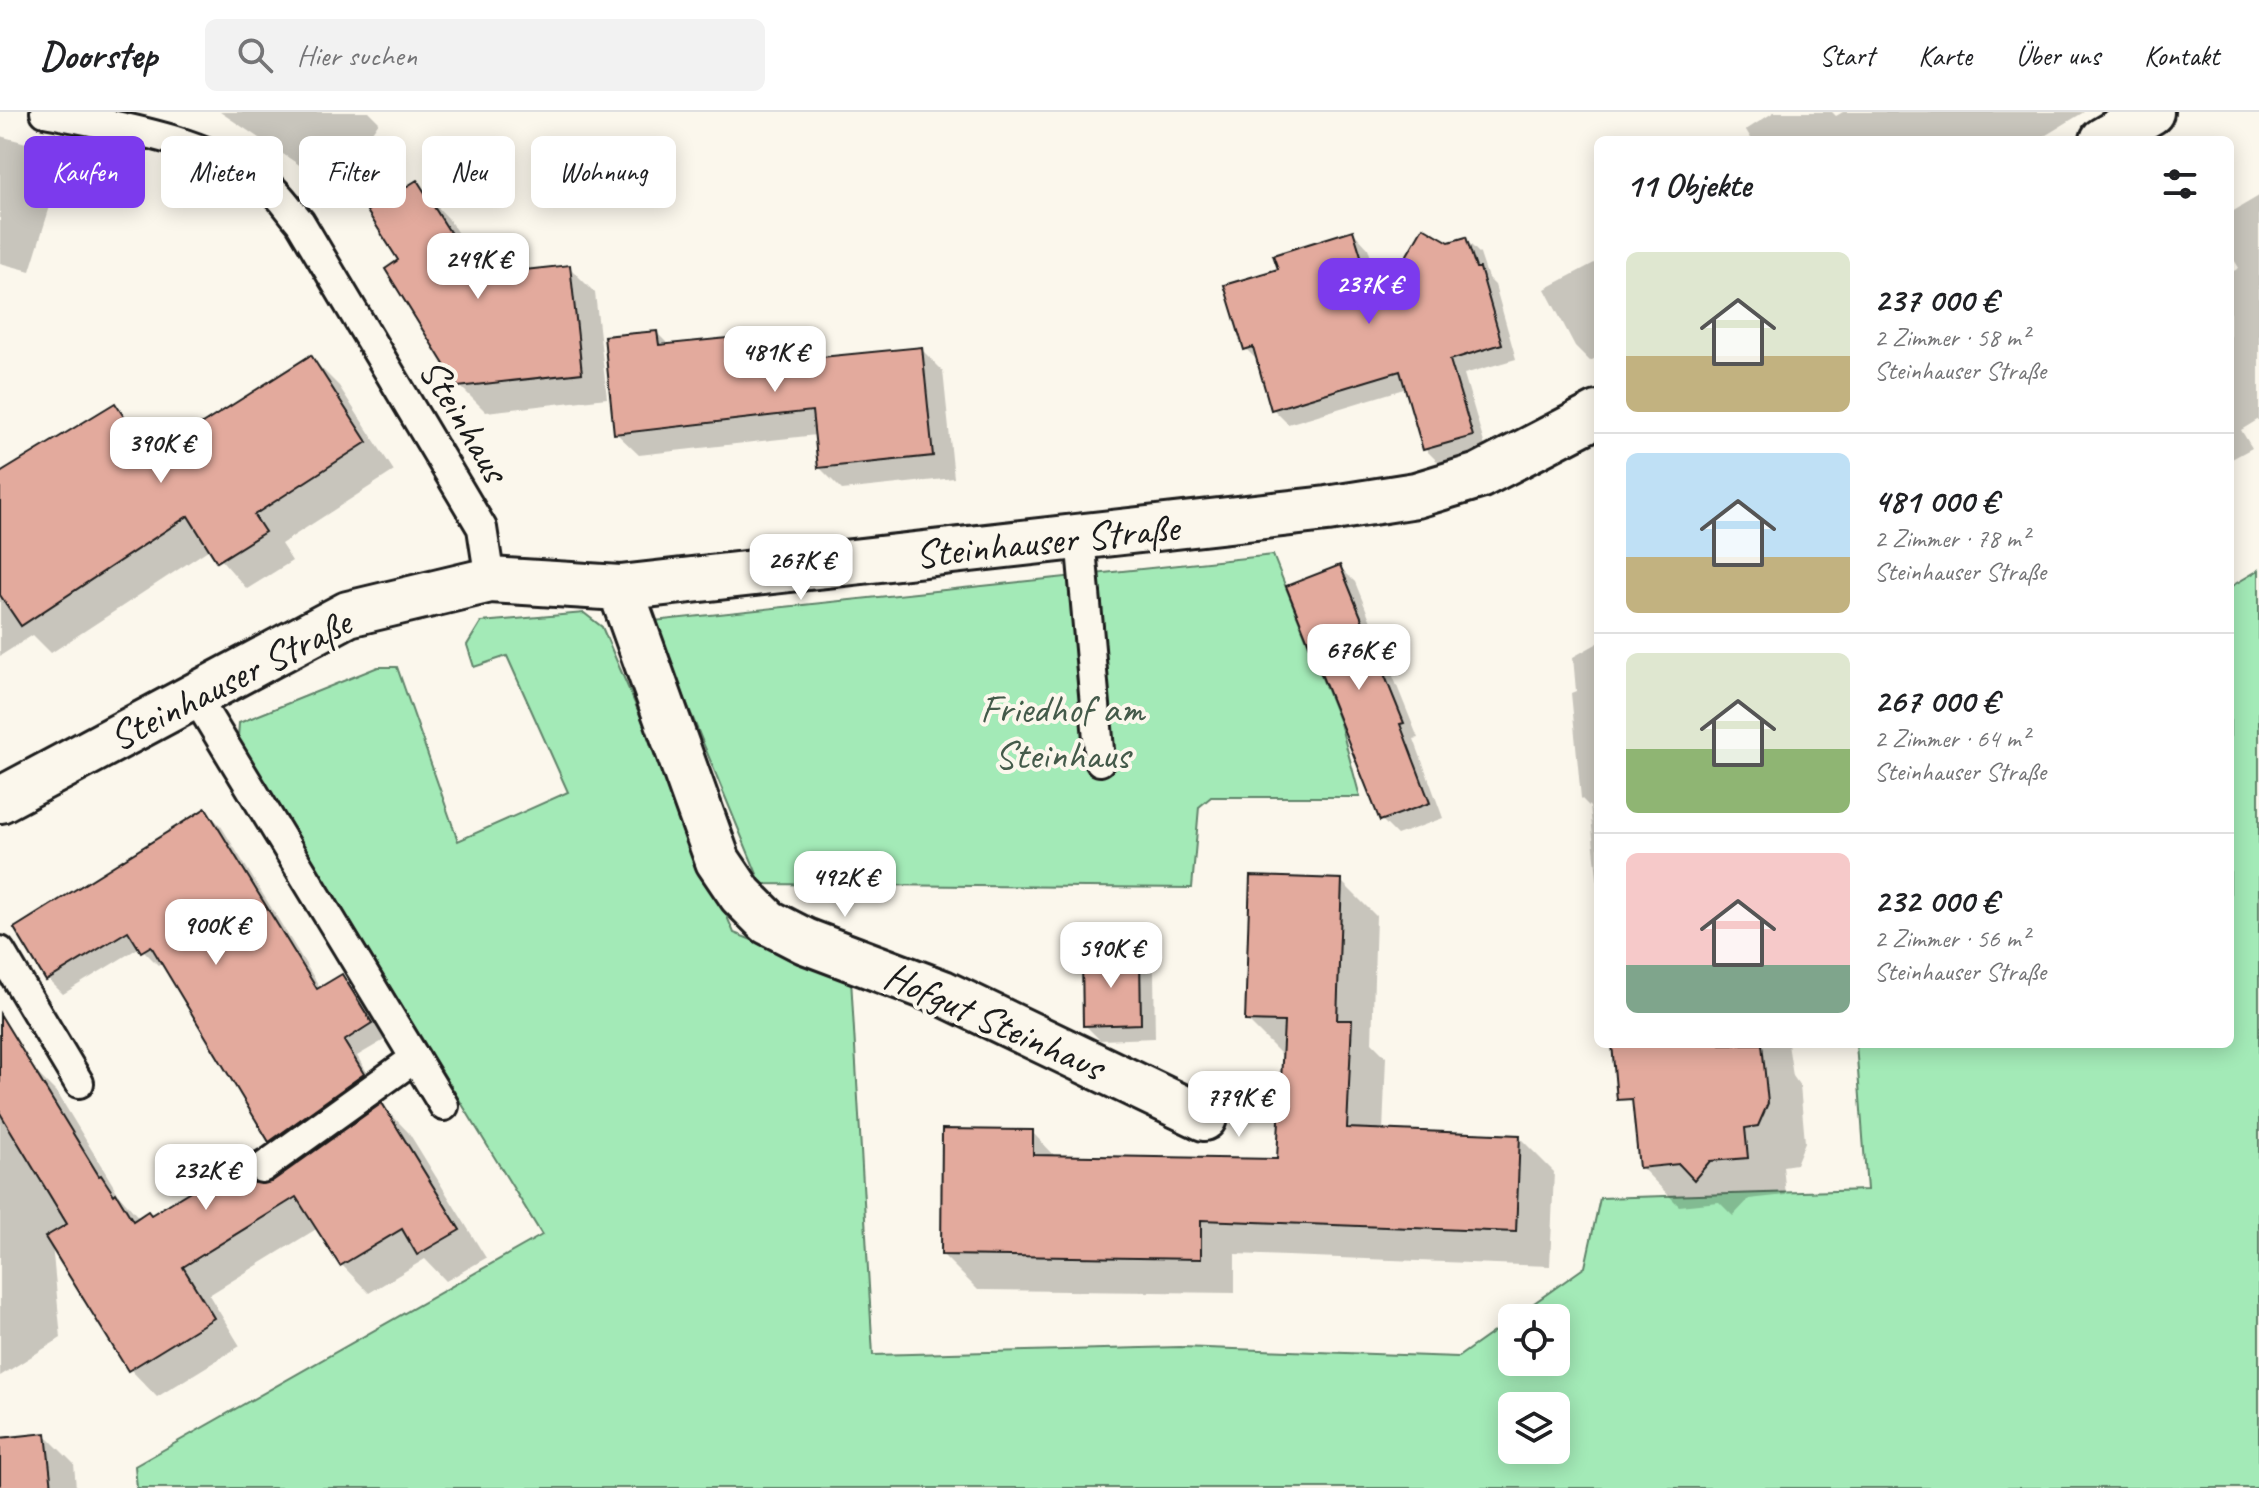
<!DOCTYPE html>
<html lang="de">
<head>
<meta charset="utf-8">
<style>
	:root { --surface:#fff; --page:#f2f2f2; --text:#202124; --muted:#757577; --line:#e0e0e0; --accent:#7c3aed }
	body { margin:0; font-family:Caveat,sans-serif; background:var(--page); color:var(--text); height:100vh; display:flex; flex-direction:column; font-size:30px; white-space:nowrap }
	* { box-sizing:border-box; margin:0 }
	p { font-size:26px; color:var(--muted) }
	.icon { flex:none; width:44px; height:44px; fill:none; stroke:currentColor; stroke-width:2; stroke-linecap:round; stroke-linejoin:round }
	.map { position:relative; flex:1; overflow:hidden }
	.side { position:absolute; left:1594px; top:24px; width:640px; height:912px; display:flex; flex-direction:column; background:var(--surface); border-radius:12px; box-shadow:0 4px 20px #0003 }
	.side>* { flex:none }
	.hud { position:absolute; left:24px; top:24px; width:760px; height:72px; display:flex; gap:16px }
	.tools { position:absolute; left:1498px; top:1192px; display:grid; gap:16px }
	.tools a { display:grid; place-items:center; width:72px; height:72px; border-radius:12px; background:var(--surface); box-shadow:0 4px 20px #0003; font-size:40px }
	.price { position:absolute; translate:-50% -68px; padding:0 18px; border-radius:16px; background:#fff; color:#222; font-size:26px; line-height:52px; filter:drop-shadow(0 2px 4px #0008) }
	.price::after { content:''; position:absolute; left:50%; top:48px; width:24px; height:18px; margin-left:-12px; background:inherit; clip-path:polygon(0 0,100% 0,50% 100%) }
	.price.on { background:var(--accent); color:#fff }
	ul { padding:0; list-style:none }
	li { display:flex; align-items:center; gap:24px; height:200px; padding:0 32px }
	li+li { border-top:2px solid var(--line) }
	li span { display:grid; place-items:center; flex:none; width:224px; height:160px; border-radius:12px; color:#555 }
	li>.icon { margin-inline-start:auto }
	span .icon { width:96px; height:96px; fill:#fffc; stroke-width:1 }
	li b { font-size:34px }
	h2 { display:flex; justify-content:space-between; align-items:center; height:96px; padding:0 32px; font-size:34px }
	.chip { padding:0 28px; border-radius:12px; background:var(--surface); box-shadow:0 4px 20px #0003; font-size:28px; line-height:72px }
	.chip.on { background:var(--accent); color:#fff }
	header { display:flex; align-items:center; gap:48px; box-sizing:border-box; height:112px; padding:0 40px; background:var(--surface); border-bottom:2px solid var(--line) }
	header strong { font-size:38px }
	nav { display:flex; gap:44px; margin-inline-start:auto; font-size:28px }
	.search { width:560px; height:72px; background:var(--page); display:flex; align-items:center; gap:20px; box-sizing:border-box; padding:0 28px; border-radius:12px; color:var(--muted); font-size:30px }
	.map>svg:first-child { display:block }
	.green { fill:#a3eab7; stroke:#60836a; stroke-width:2; fill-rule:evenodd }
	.shadow { fill:#0003 }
	.building { fill:#e3aa9d; stroke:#1c1c1c; stroke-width:2 }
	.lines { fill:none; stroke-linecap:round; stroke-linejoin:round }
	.lane-casing { stroke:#1c1c1c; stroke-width:34 }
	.street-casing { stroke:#1c1c1c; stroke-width:50 }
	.lane { stroke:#fbf7ec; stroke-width:28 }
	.street { stroke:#fbf7ec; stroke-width:44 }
	.labels { text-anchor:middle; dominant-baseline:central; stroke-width:8; stroke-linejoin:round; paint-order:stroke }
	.street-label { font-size:40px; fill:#1c1c1c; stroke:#fbf7ec }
	.park-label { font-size:40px; fill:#445a4a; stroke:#fbf7ec }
</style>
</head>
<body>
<header>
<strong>Doorstep</strong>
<div class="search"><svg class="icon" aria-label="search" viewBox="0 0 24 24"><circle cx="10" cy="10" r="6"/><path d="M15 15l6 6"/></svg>Hier suchen</div>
<nav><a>Start</a><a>Karte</a><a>Über uns</a><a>Kontakt</a></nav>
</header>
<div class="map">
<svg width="2259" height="1376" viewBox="0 0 2259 1376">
	<rect width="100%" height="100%" fill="#fbf7ec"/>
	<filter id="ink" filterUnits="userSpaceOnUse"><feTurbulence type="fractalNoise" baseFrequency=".0125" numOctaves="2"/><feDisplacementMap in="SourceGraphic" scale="16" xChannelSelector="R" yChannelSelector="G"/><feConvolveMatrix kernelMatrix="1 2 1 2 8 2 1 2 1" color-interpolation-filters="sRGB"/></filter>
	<g filter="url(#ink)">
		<!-- green -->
		<path class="green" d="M 1273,443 L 1340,611 L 1360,685 L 1211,685 L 1199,695 L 1192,776 L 761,772 L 653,509 Z
			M 2259,458 L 2259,1376 L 137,1376 L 135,1354 L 542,1123 L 246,639 L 238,626 L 239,611 L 378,555 L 397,555 L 458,729 L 568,680 L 507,544 L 474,555 L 467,533 L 481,510 L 584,501 L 602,515 L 734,821 L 851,867 L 873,1243 L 1180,1235 L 1458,1245 L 1512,1207 L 1512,1250 L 1556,1250 L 1556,1206 L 1513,1206 L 1585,1155 L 1600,1086 L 1867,1078 L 1856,932 L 2230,932 L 2230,475 ZM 1512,1294 L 1556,1294 L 1556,1338 L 1512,1338 Z"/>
		<!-- shadow -->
		<path class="shadow" d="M 220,0 L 369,0 L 379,10 L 334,76 Z
			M 1774,0 L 1832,0 L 1836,4 L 1843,0 L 2084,0 L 2038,28 L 1752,28 L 1746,18 Z
			M 0,24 L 30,32 L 60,62 L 30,159 L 0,151 Z
			M 422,79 L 448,106 L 485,164 L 569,155 L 595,181 L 607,286 L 486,300 L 460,274 L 401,148 Z
			M 2259,84 L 2259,307 L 2241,318 L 2252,336 L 2230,348 L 2230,161 L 2239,156 L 2230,141 L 2230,101 Z
			M 1353,120 L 1368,136 L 1384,187 L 1448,132 L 1465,127 L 1480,142 L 1488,166 L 1495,173 L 1516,247 L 1464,262 L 1486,338 L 1440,352 L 1425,337 L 1407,276 L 1288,312 L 1273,297 L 1259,250 L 1246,237 L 1280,158 Z
			M 1598,149 L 1598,245 L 1590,249 L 1575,234 L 1545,177 Z
			M 657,221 L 670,234 L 736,228 L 759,253 L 921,237 L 943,259 L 954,366 L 842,378 L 819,355 L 816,323 L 639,343 L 616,321 Z
			M 311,246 L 339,274 L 394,359 L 281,432 L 292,449 L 247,477 L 211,436 L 51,541 L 33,523 L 0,544 L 0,396 L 115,294 L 143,322 L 157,343 Z
			M 1340,455 L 1355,470 L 1418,626 L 1414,627 L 1443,706 L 1397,723 L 1382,708 Z
			M 1598,531 L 1598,776 L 1590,695 L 1581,686 L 1571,581 L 1576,579 L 1573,545 Z
			M 206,699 L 221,714 L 321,877 L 341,864 L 356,879 L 386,927 L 357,944 L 378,978 L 286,1043 L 271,1028 L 163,850 L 158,853 L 140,835 L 63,882 L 48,867 Z
			M 1341,769 L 1376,804 L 1372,931 L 1386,945 L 1383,1020 L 1519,1025 L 1554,1060 L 1550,1154 L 1235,1142 L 1235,1181 L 978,1178 L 943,1143 L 1032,1020 L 1057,1046 L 1279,1049 L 1282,943 L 1247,908 Z
			M 1139,845 L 1154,860 L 1155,926 L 1100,928 L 1085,913 Z
			M 1628,932 L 1788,932 L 1793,964 L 1800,974 L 1805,1030 L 1796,1052 L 1783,1054 L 1786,1083 L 1749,1087 L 1733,1104 L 1719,1090 L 1679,1094 L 1641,1055 Z
			M 30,954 L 58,982 L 119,1083 L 140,1107 L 151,1105 L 259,1040 L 283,1064 L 382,993 L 409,1021 L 486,1146 L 446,1169 L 425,1147 L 369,1181 L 342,1153 L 318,1116 L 209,1183 L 240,1234 L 157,1285 L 130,1257 L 52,1132 L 61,1226 L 0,1264 L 0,973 Z
			M 45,1323 L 74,1352 L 76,1376 L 0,1376 L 0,1328 Z"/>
		<!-- building -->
		<path class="building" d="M 417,68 L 477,163 L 570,153 L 582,261 L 458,275 L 385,157 L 398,148 L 367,99 Z
			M 1423,115 L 1449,130 L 1466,125 L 1476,156 L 1480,156 L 1502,232 L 1450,248 L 1473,324 L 1423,338 L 1400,259 L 1271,298 L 1253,235 L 1244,238 L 1224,173 L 1278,157 L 1273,143 L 1353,118 L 1377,195 Z
			M 657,219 L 659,233 L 737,225 L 740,253 L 922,235 L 933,344 L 818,356 L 812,299 L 614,322 L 604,224 Z
			M 311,243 L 367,330 L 254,403 L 265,420 L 217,450 L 188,404 L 21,514 L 0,483 L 0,361 L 115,291 L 150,345 Z
			M 1340,453 L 1404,611 L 1400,612 L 1430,691 L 1380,709 L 1286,474 Z
			M 206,696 L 317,877 L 342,862 L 372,911 L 344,929 L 364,962 L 269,1030 L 151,834 L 141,840 L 128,819 L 46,869 L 14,816 Z
			M 1250,764 L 1342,767 L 1337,908 L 1352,908 L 1347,1016 L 1520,1023 L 1516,1120 L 1201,1108 L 1201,1147 L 941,1143 L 942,1017 L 1033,1018 L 1033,1043 L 1277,1047 L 1284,910 L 1245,909 Z
			M 1140,843 L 1141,912 L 1083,914 L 1082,844 Z
			M 0,902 L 99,1064 L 101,1063 L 114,1083 L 116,1081 L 133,1109 L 148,1099 L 151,1103 L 259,1037 L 247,1048 L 245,1058 L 254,1071 L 271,1070 L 382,991 L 460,1118 L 417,1143 L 402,1117 L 340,1154 L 296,1085 L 183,1155 L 214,1206 L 128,1259 L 45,1125 L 67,1112 L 0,1001 Z
			M 1612,932 L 1762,932 L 1768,991 L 1758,1014 L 1745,1016 L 1748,1046 L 1710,1049 L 1694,1068 L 1679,1052 L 1639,1056 L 1632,987 L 1617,988 Z
			M 46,1321 L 52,1376 L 0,1376 L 0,1326 Z"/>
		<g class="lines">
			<!-- lane casing -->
			<g class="lane-casing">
				<path id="lane" d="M 45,0 C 121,15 202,26 267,73 C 280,82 290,99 300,110 L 482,416 L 490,468
					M 1080,425 L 1100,649
					M 195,584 L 444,994
					M 0,839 L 79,971
					M 262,1056 L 415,946"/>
			</g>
			<!-- street casing -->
			<g class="street-casing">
				<path id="street" d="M 2103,28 L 2151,0
					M 620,476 L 718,749 L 741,783 L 768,810 L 805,829 L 943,881 L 1204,1006
					M 0,688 L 348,502 L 490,468 L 620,476 L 1327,397 L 1416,383 L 1479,364 L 1598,302"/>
			</g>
			<!-- lane -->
			<use href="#lane" class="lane"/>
			<!-- street -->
			<use href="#street" class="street"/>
		</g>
	</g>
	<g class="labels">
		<!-- street labels -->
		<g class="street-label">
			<text transform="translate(464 308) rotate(59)">Steinhaus</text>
			<text transform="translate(1047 429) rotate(-6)">Steinhauser Straße</text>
			<text transform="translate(230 568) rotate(-27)">Steinhauser Straße</text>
			<text transform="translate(994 909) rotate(24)">Hofgut Steinhaus</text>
		</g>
		<!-- park labels -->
		<g class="park-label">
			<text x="1062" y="597">Friedhof am<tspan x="1062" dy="46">Steinhaus</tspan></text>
		</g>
	</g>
</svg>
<div class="tools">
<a><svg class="icon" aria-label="locate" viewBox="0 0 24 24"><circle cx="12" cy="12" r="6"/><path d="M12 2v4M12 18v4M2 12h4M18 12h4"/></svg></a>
<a><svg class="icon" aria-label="layers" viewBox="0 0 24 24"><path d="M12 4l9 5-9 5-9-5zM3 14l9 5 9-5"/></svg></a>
</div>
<b class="price" style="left:478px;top:189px">249K €</b>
<b class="price on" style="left:1369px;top:214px">237K €</b>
<b class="price" style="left:775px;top:282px">481K €</b>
<b class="price" style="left:161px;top:373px">390K €</b>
<b class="price" style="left:801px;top:490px">267K €</b>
<b class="price" style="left:1359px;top:580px">676K €</b>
<b class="price" style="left:845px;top:807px">492K €</b>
<b class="price" style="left:216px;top:855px">900K €</b>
<b class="price" style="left:1111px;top:878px">590K €</b>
<b class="price" style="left:1239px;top:1027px">779K €</b>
<b class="price" style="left:206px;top:1100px">232K €</b>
<div class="hud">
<a class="chip on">Kaufen</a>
<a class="chip">Mieten</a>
<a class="chip">Filter</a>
<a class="chip">Neu</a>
<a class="chip">Wohnung</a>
</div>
<section class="side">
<h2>11 Objekte<svg class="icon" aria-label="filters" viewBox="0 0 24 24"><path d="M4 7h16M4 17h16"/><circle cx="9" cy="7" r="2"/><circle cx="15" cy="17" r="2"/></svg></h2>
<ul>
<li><span style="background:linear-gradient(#dfe7d0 65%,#c2b280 0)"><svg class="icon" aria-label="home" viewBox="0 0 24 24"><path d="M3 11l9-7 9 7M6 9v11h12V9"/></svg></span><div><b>237 000 €</b><p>2 Zimmer · 58 m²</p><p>Steinhauser Straße</p></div></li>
<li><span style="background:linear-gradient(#bfe0f5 65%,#c2b280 0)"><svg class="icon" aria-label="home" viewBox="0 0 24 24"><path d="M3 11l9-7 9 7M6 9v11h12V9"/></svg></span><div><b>481 000 €</b><p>2 Zimmer · 78 m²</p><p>Steinhauser Straße</p></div></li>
<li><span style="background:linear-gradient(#dfe7d0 60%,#8fb573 0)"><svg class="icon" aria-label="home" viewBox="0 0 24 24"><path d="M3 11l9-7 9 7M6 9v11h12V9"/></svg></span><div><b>267 000 €</b><p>2 Zimmer · 64 m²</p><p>Steinhauser Straße</p></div></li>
<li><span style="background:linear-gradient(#f6c9c9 70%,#7fa58c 0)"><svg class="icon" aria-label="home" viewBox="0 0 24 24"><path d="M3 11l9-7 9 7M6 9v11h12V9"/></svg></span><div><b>232 000 €</b><p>2 Zimmer · 56 m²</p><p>Steinhauser Straße</p></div></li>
</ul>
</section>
</div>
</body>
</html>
